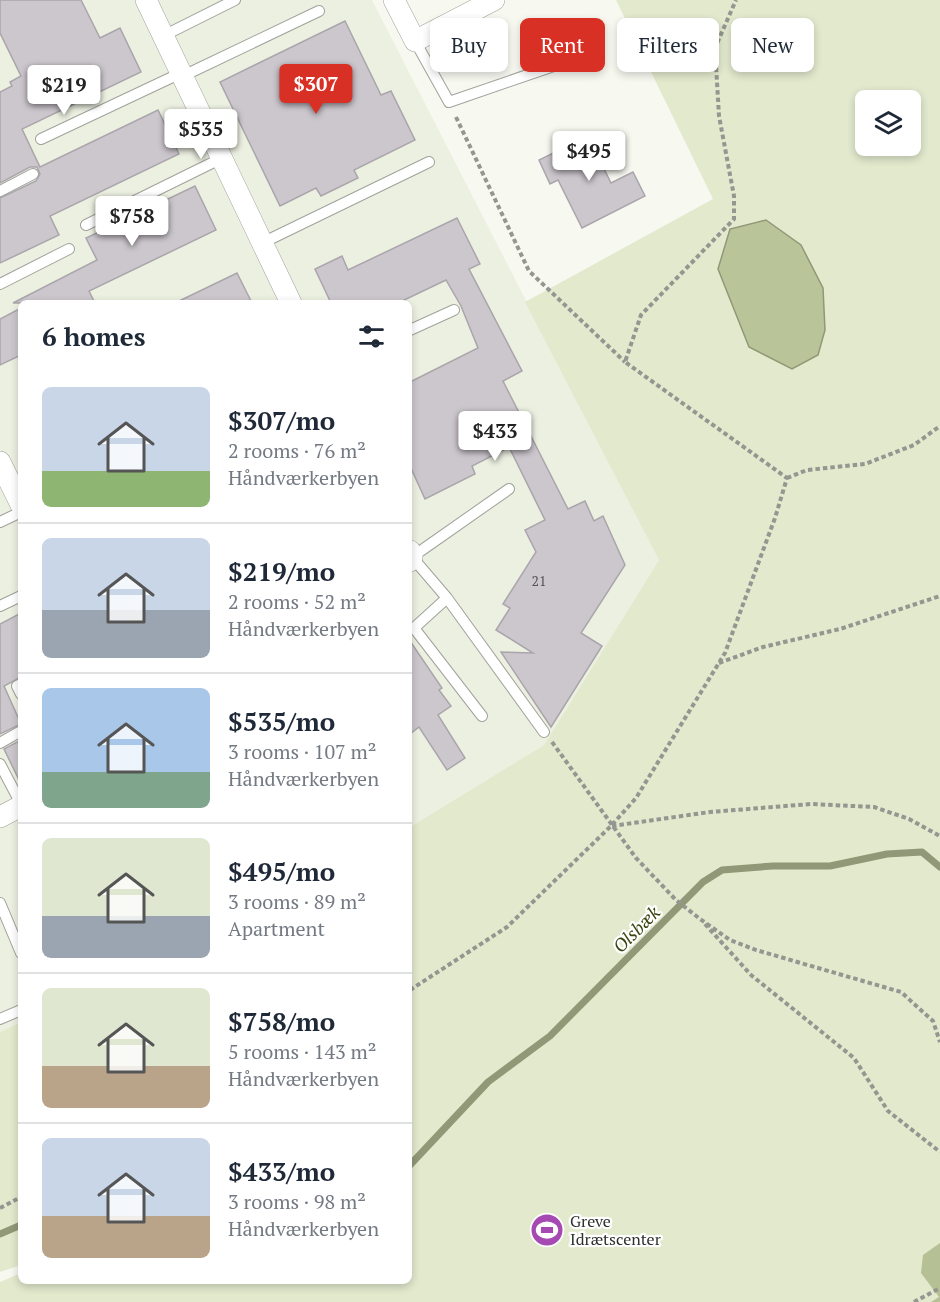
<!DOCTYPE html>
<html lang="en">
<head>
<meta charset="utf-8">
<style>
	:root { --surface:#fff; --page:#f6f6f7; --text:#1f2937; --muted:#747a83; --line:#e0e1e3; --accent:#d93025 }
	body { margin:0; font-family:"PT Serif",serif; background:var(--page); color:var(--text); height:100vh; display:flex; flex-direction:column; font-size:22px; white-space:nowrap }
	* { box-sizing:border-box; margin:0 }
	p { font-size:20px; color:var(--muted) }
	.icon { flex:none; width:33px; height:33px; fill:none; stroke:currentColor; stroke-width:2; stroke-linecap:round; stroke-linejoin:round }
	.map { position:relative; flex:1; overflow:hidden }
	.sheet { position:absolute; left:18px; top:300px; width:394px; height:984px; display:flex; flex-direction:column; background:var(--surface); border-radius:9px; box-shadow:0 3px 9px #0003 }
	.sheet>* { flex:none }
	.top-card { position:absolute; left:430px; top:18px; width:418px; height:54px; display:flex; gap:12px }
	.fabs { position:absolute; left:855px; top:90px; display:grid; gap:12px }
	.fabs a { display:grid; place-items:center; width:66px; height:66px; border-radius:9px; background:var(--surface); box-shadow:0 3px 9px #0003; font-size:30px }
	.price { position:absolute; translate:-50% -51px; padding:0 14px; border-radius:6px; background:#fff; color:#222; font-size:20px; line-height:39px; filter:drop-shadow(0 2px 3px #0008) }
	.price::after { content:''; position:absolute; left:50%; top:36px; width:18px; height:14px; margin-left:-9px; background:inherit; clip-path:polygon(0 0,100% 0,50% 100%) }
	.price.selected { background:var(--accent); color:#fff }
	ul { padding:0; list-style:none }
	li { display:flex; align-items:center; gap:18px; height:150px; padding:0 24px }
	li+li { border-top:2px solid var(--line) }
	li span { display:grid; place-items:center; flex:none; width:168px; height:120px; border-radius:9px; color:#555 }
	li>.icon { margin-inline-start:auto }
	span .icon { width:72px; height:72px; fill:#fffc; stroke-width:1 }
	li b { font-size:26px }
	h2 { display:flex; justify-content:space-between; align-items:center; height:72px; padding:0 24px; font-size:26px }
	.pill { padding:0 21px; border-radius:9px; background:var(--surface); box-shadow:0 3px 9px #0003; font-size:21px; line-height:54px }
	.pill.selected { background:var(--accent); color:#fff }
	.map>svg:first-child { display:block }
	.built { fill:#ecf0e1 }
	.green { fill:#e2e9cd; fill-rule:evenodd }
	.forest { fill:#b6c095 }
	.water { fill:#b9c498; stroke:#909878; stroke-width:1.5 }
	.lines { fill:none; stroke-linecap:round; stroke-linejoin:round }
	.stream { stroke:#909878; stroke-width:7 }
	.building { fill:#ccc6cd; stroke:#aaa5ab; stroke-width:1.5 }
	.service-casing { stroke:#a0a29b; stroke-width:12 }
	.minor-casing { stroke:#a0a29b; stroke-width:22 }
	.path { stroke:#949690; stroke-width:4; stroke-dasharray:4.5 3; stroke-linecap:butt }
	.service { stroke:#fff; stroke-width:10 }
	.minor { stroke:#fff; stroke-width:21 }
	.labels { text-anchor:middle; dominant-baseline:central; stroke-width:4.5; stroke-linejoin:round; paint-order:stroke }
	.number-label { font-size:14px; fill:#565655 }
	.poi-label { font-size:16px; fill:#2f302d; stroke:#fff; text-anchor:start }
	.water-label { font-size:18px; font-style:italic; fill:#3c4512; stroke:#fff }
</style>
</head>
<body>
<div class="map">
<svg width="940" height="1302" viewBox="0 0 940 1302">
	<rect width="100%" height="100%" fill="#f7f9f1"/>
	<!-- built -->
	<path class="built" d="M 0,0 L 372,0 L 659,560 L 544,745 L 410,827 L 410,303 L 21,303 L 21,1022 L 0,1032 Z"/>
	<!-- green -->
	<path class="green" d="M 616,0 L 940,0 L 940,1302 L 0,1302 L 0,1282 L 21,1273 L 21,1281 L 410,1281 L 410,827 L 544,745 L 659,560 L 525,302 L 713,199 ZM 866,100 L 910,100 L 910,146 L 866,146 Z
		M 21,1022 L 21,1265 L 0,1272 L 0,1032 Z"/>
	<!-- forest -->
	<path class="forest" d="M 940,1243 L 940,1302 L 931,1302 L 939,1297 L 921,1273 L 923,1255 Z"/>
	<!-- water -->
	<path class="water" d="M 766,220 L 801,245 L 823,288 L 825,330 L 818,355 L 792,369 L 749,347 L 718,269 L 730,229 Z"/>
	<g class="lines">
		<!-- stream -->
		<path class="stream" d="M 410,1165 L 488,1082 L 550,1036 L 703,882 L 722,870 L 773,866 L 830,866 L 887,854 L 922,852 L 940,867
			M 0,1234 L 21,1225"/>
	</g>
	<!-- building -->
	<path class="building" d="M 0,0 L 81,0 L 100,38 L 120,28 L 141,72 L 22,129 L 40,167 L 158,110 L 179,154 L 50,216 L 59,235 L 0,263 L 0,198 L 36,181 L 40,174 L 37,167 L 30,167 L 0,183 L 0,92 L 12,86 L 10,82 L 21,76 L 0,33 Z
		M 345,21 L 381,95 L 391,91 L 415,140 L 354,170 L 358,178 L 321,196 L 316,188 L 280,206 L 220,82 Z
		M 588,136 L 611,183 L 633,172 L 645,196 L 582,228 L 558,180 L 550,184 L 539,160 Z
		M 195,186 L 216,230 L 89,291 L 95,303 L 13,303 L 97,260 L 86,238 Z
		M 457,218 L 480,264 L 469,269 L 522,371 L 503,381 L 568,509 L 585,501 L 594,521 L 603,516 L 625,565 L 581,633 L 602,646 L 551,727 L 501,652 L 533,653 L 496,630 L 510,608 L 503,604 L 536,552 L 525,530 L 545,520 L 509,447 L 472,466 L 475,474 L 425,499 L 410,466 L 410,382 L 478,348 L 461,306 L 446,280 L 398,303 L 331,303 L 315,269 L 342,256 L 348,270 Z
		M 237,273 L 252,303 L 175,303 Z
		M 21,308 L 21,355 L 0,365 L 0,319 Z
		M 21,613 L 21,677 L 4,686 L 21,724 L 0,734 L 0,624 Z
		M 410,641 L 442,688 L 439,690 L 451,706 L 438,715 L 465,758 L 447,770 L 419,727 L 410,734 Z
		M 21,740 L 21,784 L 4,749 Z"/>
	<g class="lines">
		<!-- service casing -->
		<g class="service-casing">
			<path id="service" d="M 163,36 L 235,0
				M 415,41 L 449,102 L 574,59
				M 183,76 L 319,11
				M 41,139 L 181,73
				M 0,191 L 33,174
				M 86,225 L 222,158
				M 262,243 L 429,162
				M 0,284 L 69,249
				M 410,330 L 454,310
				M 509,489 L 412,557 L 447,598 L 544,732
				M 0,522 L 21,512
				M 447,598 L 414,628 L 482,716
				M 0,606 L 21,596
				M 21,684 L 17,686 L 21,694
				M 0,743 L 21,731
				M 0,764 L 21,804
				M 0,903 L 21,953
				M 0,1019 L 21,1010"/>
		</g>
		<!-- minor casing -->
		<g class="minor-casing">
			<path id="minor" d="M 146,0 L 291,303
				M 394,0 L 415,41 L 494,0
				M 0,462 L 21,505
				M 410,551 L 412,557 L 410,561
				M 0,817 L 21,806"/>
		</g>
		<!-- path -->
		<path class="path" d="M 456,117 L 529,271 L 625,362
			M 787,478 L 807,470 L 865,464 L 914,445 L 940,426
			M 719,663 L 763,647 L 840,629 L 940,596
			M 552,742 L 636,858 L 676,900 L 700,919 L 730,940 L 756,950 L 901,992 L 933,1021 L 940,1042
			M 612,826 L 710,812 L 811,804 L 874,807 L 909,819 L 940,836
			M 705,924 L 751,975 L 854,1058 L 888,1111 L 940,1152
			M 410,990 L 507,927 L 611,826 L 636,798 L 725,653 L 775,518 L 787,478 L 625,362 L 641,315 L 734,219 L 734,196 L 719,116 L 715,48 L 736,0
			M 0,1208 L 21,1197
			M 914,1302 L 940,1288"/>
		<!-- service -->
		<use href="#service" class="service"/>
		<!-- minor -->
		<use href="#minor" class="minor"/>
	</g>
	<!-- icons -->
	<defs>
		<g id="stadium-disc" transform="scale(1.725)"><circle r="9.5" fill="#a649b3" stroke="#fff"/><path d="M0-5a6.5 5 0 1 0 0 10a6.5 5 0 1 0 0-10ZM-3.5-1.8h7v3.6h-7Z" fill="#fff"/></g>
	</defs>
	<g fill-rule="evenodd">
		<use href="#stadium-disc" x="547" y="1230"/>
	</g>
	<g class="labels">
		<!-- number labels -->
		<g class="number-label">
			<text x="539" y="580">21</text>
		</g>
		<!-- poi labels -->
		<g class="poi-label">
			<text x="570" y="1221">Greve<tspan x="570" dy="18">Idrætscenter</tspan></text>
		</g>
		<!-- water labels -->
		<g class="water-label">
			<text transform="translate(636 929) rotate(-45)">Olsbæk</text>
		</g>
	</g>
</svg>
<div class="fabs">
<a><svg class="icon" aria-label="layers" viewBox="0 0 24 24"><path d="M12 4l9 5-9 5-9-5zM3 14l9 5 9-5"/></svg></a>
</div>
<b class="price selected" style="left:316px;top:115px">$307</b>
<b class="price" style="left:64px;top:116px">$219</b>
<b class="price" style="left:201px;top:160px">$535</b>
<b class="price" style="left:589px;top:182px">$495</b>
<b class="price" style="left:132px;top:247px">$758</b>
<b class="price" style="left:495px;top:462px">$433</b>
<div class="top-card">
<a class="pill">Buy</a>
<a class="pill selected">Rent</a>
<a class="pill">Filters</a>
<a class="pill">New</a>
</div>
<section class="sheet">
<h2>6 homes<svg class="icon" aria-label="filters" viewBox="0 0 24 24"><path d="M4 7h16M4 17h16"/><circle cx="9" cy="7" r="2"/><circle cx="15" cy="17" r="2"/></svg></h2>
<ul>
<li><span style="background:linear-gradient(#c9d6e8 70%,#8fb573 0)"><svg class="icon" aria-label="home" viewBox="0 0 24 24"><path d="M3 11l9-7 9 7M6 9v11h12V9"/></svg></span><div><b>$307/mo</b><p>2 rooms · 76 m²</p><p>Håndværkerbyen</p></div></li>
<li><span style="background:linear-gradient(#c9d6e8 60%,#9aa5b1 0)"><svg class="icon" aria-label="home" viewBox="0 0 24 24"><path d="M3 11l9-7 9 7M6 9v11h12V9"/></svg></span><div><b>$219/mo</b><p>2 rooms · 52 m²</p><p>Håndværkerbyen</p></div></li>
<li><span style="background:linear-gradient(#a9c7e8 70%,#7fa58c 0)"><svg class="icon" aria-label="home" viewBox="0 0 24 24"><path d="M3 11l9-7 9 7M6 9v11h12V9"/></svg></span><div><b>$535/mo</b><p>3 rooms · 107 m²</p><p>Håndværkerbyen</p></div></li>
<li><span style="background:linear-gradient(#dfe7d0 65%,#9aa5b1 0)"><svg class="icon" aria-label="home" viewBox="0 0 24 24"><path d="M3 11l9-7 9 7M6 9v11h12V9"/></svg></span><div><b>$495/mo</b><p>3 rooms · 89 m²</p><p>Apartment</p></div></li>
<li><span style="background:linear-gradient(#dfe7d0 65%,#b9a48a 0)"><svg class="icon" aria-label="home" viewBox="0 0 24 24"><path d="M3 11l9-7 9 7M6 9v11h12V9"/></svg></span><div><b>$758/mo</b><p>5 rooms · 143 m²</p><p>Håndværkerbyen</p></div></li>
<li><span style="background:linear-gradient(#c9d6e8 65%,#b9a48a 0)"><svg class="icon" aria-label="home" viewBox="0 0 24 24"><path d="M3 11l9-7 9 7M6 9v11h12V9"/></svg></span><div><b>$433/mo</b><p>3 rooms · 98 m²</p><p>Håndværkerbyen</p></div></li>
</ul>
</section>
</div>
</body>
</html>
